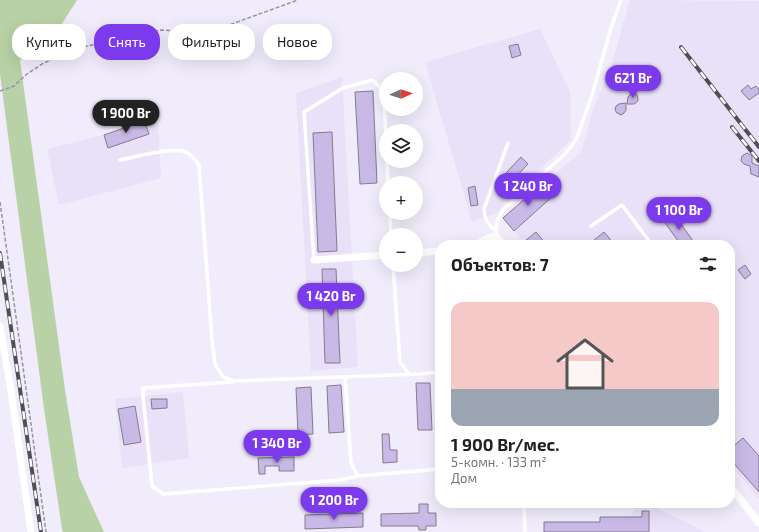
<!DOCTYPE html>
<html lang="ru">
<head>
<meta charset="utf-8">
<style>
	:root { --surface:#fff; --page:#f6f6f6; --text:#202124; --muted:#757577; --line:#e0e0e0; --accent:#7c3aed }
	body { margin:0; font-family:"Exo 2",sans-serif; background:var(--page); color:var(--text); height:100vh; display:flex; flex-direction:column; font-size:15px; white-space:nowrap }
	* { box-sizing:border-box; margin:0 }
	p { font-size:13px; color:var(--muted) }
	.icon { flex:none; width:22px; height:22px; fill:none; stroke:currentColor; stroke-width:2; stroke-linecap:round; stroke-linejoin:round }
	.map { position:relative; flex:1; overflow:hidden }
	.side { position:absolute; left:435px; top:240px; width:300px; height:268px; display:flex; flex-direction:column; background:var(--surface); border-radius:16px; box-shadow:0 4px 16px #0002 }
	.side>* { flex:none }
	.guide { position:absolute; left:12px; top:24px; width:363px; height:36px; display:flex; gap:8px }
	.needle { width:26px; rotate:87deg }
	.buttons { position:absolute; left:379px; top:72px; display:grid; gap:8px }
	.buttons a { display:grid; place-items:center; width:44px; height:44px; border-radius:50%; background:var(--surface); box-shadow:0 4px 16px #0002; font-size:20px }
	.price { position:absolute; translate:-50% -34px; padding:0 9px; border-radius:14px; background:var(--accent); color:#fff; font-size:13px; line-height:26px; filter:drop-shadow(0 1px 2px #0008) }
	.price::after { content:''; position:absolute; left:50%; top:24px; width:12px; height:9px; margin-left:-6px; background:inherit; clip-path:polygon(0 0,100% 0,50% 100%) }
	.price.on { background:#222; color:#fff }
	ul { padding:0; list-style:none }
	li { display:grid; align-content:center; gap:8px; height:212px; padding:0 16px }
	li+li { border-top:1px solid var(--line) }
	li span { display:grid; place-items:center; height:124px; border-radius:12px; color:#555 }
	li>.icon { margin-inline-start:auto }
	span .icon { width:72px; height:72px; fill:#fffc; stroke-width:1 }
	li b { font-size:17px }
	h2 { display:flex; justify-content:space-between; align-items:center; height:48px; padding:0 16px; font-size:17px }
	.tag { padding:0 14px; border-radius:16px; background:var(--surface); box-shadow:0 4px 16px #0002; font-size:14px; line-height:36px }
	.tag.on { background:var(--accent); color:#fff }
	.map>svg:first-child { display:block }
	.built { fill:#e9e1f8 }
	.green { fill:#b9d1a6 }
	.building { fill:#c9b9e6; stroke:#817d8a }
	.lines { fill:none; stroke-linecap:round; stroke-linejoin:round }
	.path { stroke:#97949f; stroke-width:1.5; stroke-dasharray:4 2; stroke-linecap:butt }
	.service { stroke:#fff; stroke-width:3.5 }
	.minor { stroke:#fff; stroke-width:7 }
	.rail-casing { stroke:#514f56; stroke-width:4 }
	.rail { stroke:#fff; stroke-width:2.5; stroke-dasharray:8; stroke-linecap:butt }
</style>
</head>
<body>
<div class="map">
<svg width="759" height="532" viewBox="0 0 759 532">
	<rect width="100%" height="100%" fill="#f1ecfc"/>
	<!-- built -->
	<path class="built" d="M 630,0 L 759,1 L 759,499 L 730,464 L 730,413 L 736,410 L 730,404 L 730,245 L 527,245 L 503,218 L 582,151 L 591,115 L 611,66 Z
		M 540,29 L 570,92 L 571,140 L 506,201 L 497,213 L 472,222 L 425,62 Z
		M 342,77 L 358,367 L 311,371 L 296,93 Z
		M 144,121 L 146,126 L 158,122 L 161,178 L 59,205 L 47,149 L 104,135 Z
		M 183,392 L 189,458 L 122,468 L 115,399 Z
		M 638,503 L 646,503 L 704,531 L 703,532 L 544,532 L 600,522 L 600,517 L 630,517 Z"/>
	<!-- green -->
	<path class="green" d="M 0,0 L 77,0 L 46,49 L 20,60 L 65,390 L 79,477 L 104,532 L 63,532 L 62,529 L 44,409 L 0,74 Z"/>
	<!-- building -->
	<path class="building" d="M 518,44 L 521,55 L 512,58 L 509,46 Z
		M 748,85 L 751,89 L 756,86 L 759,90 L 759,93 L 749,100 L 741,91 Z
		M 373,91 L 377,183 L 360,184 L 355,92 Z
		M 632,93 L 637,95 L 638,98 L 638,101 L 634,104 L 627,104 L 628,97 Z
		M 626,103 L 626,110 L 624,113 L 621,115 L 617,113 L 615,110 L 616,106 L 619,104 Z
		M 144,121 L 149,134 L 108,148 L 104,135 Z
		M 332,132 L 337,251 L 318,252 L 313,133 Z
		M 747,153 L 752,156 L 752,163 L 759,166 L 759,177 L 751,174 L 750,166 L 744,164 L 741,161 L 742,156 Z
		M 521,157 L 528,164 L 513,180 L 506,173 Z
		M 543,183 L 554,195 L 514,231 L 503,218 Z
		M 475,186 L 478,205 L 471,206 L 468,188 Z
		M 673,213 L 696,245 L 681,245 L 663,220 Z
		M 536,232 L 547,245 L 520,245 Z
		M 604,232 L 615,245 L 588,245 Z
		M 745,265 L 751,274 L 745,279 L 738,270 Z
		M 322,269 L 336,269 L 340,363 L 325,363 Z
		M 416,383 L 430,383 L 432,430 L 418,430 Z
		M 341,385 L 344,432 L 329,433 L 327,386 Z
		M 311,387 L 313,434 L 298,435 L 296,388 Z
		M 151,399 L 167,399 L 167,408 L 152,409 Z
		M 135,406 L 141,442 L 124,445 L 118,409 Z
		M 382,434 L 389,434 L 390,450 L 397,450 L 397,462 L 383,463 Z
		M 743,438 L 759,456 L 759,492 L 730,459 L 730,449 Z
		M 294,457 L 294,471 L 279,471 L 279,466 L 265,466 L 265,474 L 259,474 L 258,458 Z
		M 419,504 L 428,504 L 428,513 L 436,513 L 436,526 L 426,526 L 426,530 L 419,530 L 418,526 L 381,526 L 381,514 L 419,513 Z
		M 642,511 L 649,511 L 649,532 L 544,532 L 544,522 L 600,522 L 600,517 L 642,517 Z
		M 363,513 L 363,527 L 305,529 L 305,515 Z"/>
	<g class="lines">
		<!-- path -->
		<path class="path" d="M 0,91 L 14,86 L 27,74 L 42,64 L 74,49 L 161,30 L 207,33 L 298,0
			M 0,202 L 46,532"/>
		<!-- service -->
		<path class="service" d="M 120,160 C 136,157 168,148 183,151 C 190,153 195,159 199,165 L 212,340 L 215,364 L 223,377 L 234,381 L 420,374 L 440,372
			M 387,161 L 388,183
			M 390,213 L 391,235
			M 591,226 L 622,205 L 652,245
			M 496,231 C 488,225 484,219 484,209 L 508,143
			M 496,236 L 497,221 L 503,210 L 565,154 L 576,140 L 592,95 L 611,28 L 621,0
			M 314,260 L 304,112 L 343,88 L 372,80 L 380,87 L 384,97 L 386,138
			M 393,265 L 400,362 L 409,374
			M 345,377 L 351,463 L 358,476 L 440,469
			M 233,382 L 143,388 L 143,396 L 152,486 L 163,494 L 340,480 L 358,476
			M 524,503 L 525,532"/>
		<!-- minor -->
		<path class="minor" d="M 475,245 L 488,238 L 496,236 L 503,245
			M 416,253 L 440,251
			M 314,260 L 386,255
			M 0,326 L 11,391 L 31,532
			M 730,486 L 759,523"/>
		<!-- rail casing -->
		<g class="rail-casing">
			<path id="rail" d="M 681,47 L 759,147
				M 732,127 L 759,161
				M 0,253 L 41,532"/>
		</g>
		<!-- rail -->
		<use href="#rail" class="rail"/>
	</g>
</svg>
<div class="buttons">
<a><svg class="needle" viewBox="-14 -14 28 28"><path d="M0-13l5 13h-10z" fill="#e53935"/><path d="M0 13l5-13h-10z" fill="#757577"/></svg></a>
<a><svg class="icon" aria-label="layers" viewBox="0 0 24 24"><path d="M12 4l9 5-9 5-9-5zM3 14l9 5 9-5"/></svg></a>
<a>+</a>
<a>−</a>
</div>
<b class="price" style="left:633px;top:99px">621 Br</b>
<b class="price on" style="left:126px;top:134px">1 900 Br</b>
<b class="price" style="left:528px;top:207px">1 240 Br</b>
<b class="price" style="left:679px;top:231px">1 100 Br</b>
<b class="price" style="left:331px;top:317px">1 420 Br</b>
<b class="price" style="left:277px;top:464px">1 340 Br</b>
<b class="price" style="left:334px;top:521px">1 200 Br</b>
<div class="guide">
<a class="tag">Купить</a>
<a class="tag on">Снять</a>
<a class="tag">Фильтры</a>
<a class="tag">Новое</a>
</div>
<section class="side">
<h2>Объектов: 7<svg class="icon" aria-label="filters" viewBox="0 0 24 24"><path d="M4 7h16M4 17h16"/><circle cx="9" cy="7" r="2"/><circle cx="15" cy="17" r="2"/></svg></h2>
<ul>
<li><span style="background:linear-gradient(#f6c9c9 70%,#9aa5b1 0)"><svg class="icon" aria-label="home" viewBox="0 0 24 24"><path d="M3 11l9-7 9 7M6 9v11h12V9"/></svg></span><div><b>1 900 Br/мес.</b><p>5-комн. · 133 m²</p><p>Дом</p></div></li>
</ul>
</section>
</div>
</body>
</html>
